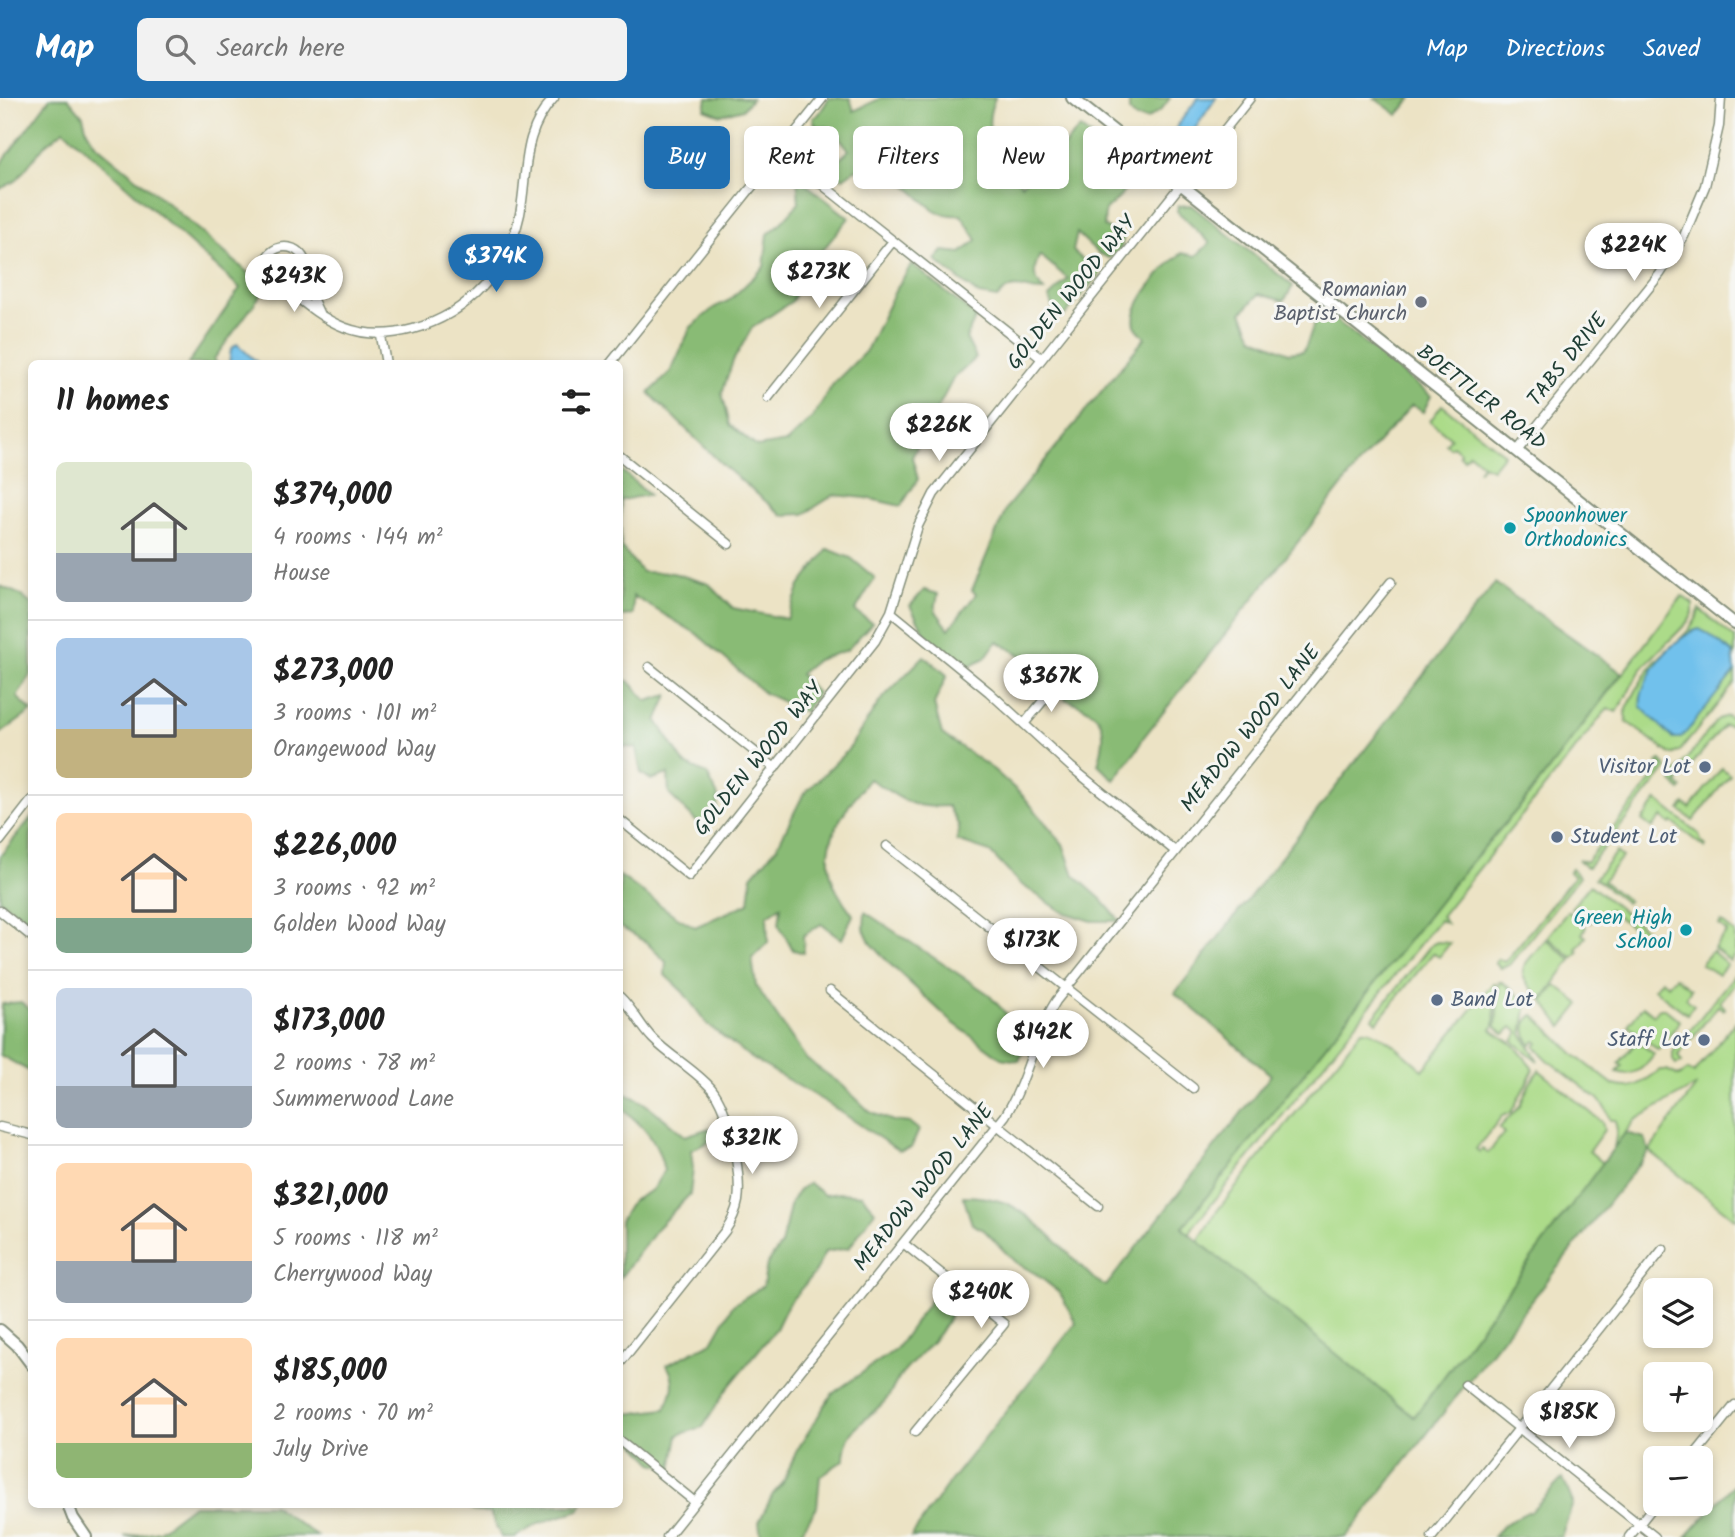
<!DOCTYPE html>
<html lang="en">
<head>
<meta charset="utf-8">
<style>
	:root { --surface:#fff; --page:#f2f2f2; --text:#222; --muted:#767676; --line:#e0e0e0; --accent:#1f6fb2 }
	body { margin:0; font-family:Kalam,sans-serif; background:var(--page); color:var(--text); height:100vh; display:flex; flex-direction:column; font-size:26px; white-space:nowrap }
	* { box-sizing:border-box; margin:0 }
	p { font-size:23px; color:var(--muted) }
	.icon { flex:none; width:38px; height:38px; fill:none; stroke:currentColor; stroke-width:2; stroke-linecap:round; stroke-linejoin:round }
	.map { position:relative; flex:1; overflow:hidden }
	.details { position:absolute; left:28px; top:262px; width:595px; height:1148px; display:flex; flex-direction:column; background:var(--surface); border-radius:10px; box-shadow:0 4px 10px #0003 }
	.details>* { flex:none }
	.banner { position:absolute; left:644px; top:28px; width:665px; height:63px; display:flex; gap:14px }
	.tools { position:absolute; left:1643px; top:1180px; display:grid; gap:14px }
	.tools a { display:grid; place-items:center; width:70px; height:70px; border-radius:10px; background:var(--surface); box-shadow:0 4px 10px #0003; font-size:35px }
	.price { position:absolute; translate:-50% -60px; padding:0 16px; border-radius:24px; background:#fff; color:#222; font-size:23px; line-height:46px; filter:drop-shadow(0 2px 4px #0008) }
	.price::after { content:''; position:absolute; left:50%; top:42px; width:21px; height:16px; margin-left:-10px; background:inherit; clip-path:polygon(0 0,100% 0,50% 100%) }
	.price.selected { background:var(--accent); color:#fff }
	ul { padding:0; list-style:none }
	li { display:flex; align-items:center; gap:21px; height:175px; padding:0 28px }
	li+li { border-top:2px solid var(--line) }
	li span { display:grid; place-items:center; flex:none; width:196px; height:140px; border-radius:10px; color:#555 }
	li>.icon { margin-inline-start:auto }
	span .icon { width:84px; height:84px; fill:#fffc; stroke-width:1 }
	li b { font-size:30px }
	h2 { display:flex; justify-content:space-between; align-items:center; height:84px; padding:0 28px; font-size:30px }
	.pill { padding:0 24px; border-radius:10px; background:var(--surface); box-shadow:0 4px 10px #0003; font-size:24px; line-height:63px }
	.pill.selected { background:var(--accent); color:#fff }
	header { display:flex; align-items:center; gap:42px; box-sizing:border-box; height:98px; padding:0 35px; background:var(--accent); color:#fff }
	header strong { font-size:33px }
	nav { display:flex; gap:38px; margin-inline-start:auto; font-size:24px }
	.search { width:490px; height:63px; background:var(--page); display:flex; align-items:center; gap:18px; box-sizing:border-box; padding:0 24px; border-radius:10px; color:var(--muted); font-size:26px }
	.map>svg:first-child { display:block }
	.green { fill:#acdb89; stroke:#668c5e; stroke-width:2 }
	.forest { fill:#89bb75; stroke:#547c54; stroke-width:2 }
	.water { fill:#71c1ec; stroke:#487f90; stroke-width:2 }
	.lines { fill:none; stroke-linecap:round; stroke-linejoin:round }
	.minor-casing { stroke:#86907c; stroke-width:11 }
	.tertiary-casing { stroke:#86907c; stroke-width:14 }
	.minor { stroke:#fff; stroke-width:8 }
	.tertiary { stroke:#fff; stroke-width:10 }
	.worship-dot { fill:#6b7280; stroke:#f6f6f2; stroke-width:2.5 }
	.culture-dot { fill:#0f9aa8; stroke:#f6f6f2; stroke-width:2.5 }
	.service-dot { fill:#5c6f8a; stroke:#f6f6f2; stroke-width:2.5 }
	.labels { text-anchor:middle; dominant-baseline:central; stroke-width:6; stroke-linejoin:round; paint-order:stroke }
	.worship-label { font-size:21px; fill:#5b616d; stroke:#f6f6f2; text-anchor:end }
	.street-label { font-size:21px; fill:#1f3d34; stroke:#f6f6f2 }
	.culture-label { font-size:21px; fill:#0d838f; stroke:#f6f6f2; text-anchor:start }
	.service-label { font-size:21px; fill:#4e5e75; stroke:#f6f6f2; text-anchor:end }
</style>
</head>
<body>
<header>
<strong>Map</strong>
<div class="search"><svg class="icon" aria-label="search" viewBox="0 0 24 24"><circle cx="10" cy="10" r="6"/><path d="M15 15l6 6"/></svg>Search here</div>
<nav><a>Map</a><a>Directions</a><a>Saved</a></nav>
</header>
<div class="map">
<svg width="1735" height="1439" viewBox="0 0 1735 1439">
	<rect width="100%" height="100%" fill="#f6f6f2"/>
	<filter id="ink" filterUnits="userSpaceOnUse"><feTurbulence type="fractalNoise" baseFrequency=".0143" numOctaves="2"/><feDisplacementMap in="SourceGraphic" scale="14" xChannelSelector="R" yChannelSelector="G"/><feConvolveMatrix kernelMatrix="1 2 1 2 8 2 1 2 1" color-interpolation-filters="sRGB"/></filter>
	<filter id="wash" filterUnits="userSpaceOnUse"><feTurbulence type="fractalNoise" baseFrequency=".00686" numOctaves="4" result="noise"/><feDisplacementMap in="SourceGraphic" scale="28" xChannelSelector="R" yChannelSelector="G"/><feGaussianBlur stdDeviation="1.57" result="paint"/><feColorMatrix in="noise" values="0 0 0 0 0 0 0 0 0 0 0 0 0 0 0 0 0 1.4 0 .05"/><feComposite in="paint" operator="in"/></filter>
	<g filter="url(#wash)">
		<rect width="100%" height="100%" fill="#ece3c5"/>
		<!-- green -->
		<path class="green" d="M 1442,307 L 1504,356 L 1492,371 L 1483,367 L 1478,373 L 1482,366 L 1469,355 L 1464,361 L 1459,357 L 1460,354 L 1453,348 L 1450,350 L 1446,346 L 1451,340 L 1430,323 Z
			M 1682,498 L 1693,506 L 1693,515 L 1690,521 C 1675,539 1656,553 1641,572 C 1631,586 1627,601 1616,614 L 1608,610 L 1441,818 L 1446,825 L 1439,822 L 1193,1129 L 1190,1136 L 1182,1130 L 1461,776 L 1527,700 Z
			M 1699,511 L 1735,540 L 1735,557 L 1707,535 L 1695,532 L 1653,570 L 1640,601 L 1677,640 L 1680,640 L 1735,573 L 1735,585 L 1680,653 L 1672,657 L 1627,624 L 1625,615 C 1633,599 1641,580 1653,566 C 1667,549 1696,534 1699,511 Z
			M 1727,618 L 1735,622 L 1735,629 L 1724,627 L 1677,685 L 1682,690 L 1680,692 L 1672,684 L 1675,676 L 1718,621 Z
			M 1660,662 L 1667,670 L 1588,769 L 1585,769 L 1578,761 L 1586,764 L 1662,669 L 1657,665 Z
			M 1722,670 L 1730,677 L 1693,723 L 1680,712 L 1685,706 L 1690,710 Z
			M 1657,702 L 1699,736 L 1701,743 L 1706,748 L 1705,750 L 1672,724 L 1670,726 L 1662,719 L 1652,730 L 1642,722 Z
			M 1616,754 L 1622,759 L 1603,783 L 1628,803 L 1626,805 L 1595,780 Z
			M 1572,771 L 1579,779 L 1509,867 L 1501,870 L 1495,865 L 1498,861 L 1505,864 L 1574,779 L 1569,774 Z
			M 1590,787 L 1650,835 L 1646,841 L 1609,811 L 1599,821 L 1596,819 L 1590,825 L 1571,810 Z
			M 1568,813 L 1586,829 L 1582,836 L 1586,839 L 1576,851 L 1579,853 L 1573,860 L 1547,839 Z
			M 1721,824 L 1735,835 L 1735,856 L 1730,863 L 1714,850 L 1727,834 L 1719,827 Z
			M 1546,841 L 1571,862 L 1542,902 C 1512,871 1520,873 1546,841 Z
			M 1437,844 L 1450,845 L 1439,859 L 1433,855 L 1377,924 L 1373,920 L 1431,847 Z
			M 1712,853 L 1727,866 L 1718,877 L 1701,866 Z
			M 1735,876 L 1735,886 L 1720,904 L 1725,910 L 1723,912 L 1718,908 L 1678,957 L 1682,964 L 1676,966 L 1673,962 L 1673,954 Z
			M 1675,879 L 1691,891 L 1685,900 L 1694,907 L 1687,916 L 1654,891 L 1661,882 L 1668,887 Z
			M 1499,884 L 1502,884 L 1527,905 L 1522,936 L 1538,963 L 1513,943 L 1519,935 L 1512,929 L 1505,936 L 1496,929 Z
			M 1493,885 L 1496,885 L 1494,928 L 1491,931 L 1515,948 L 1534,971 L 1513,1011 L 1510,1015 L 1502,1018 L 1476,1051 L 1480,1054 L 1482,1051 L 1488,1055 L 1504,1035 L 1499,1030 L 1520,1008 L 1529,987 L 1539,972 L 1602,1024 L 1604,1032 L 1589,1053 L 1603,1065 L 1413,1320 L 1198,1143 L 1217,1113 L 1362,932 C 1378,929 1410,962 1423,972 Z
			M 1556,887 L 1580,906 L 1562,929 L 1543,903 Z
			M 1643,908 L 1654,917 L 1659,911 L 1665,911 L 1680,923 L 1658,952 L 1628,927 Z
			M 1534,917 L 1575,957 L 1614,987 C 1635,994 1645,982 1660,972 L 1667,972 L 1679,978 L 1688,972 L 1694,975 L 1735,924 L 1735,1121 L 1649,1053 L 1697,987 L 1635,1022 L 1614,1050 L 1617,1032 L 1615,1022 L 1610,1022 L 1606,1011 L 1598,1001 L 1549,963 L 1535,949 L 1538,945 L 1535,943 L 1531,947 C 1524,937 1522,923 1534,917 Z
			M 1637,943 L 1654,956 C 1644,970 1635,980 1617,974 L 1622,968 L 1619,965 Z"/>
		<!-- forest -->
		<path class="forest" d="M 50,0 L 68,0 L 83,18 L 87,33 L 95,46 L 172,109 L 247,174 L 262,195 L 214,261 L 217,266 L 188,266 L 240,190 L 64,32 L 44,48 L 16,83 L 0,91 L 0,67 Z
			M 707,0 L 752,0 L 743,11 L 721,17 L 705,11 Z
			M 829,0 L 850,0 L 854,13 L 881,0 L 995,0 C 978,38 1002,56 1021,86 L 1048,65 L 1080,30 L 1137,75 L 1119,100 L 1105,112 L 1104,129 L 1124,137 L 1121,150 L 1109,160 L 1098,155 L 1077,135 L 1073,153 L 1088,166 L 1096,161 L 1101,174 L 1064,218 L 1054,214 L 1049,199 L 1068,181 L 1040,157 C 1032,172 1033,180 1044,193 C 1021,194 1016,180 997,200 L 979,197 L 935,162 L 943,153 L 961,155 L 977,142 L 961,117 C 934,120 927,104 909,90 C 897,80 883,73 871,65 L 853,73 L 843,80 L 834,77 L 837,64 L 849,52 L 832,30 L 815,27 L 813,20 L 819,16 Z
			M 1133,0 L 1170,0 L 1161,12 L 1147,21 L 1136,20 L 1129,13 L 1129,4 Z
			M 1374,0 L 1412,0 L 1398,17 Z
			M 797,79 L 849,120 L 811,166 L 792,203 L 752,230 L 733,263 L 722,295 L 730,327 L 757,349 L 787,344 L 813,319 L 833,286 L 866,253 L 896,191 L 912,166 L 976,219 L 966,240 L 976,260 L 953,281 L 912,359 L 918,381 L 901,408 L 866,400 L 834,397 L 804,416 L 782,417 L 725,369 L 649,295 L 670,275 L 691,229 L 715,209 L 730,202 L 764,169 L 768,136 L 779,127 L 799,105 Z
			M 1191,107 L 1293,188 L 1284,203 L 1259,196 L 1242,214 L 1253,239 L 1289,255 L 1303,253 C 1311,241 1312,222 1323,212 L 1431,298 L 1423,314 L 1412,307 L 1365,359 L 1143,640 L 1137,652 L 1114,682 L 1098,666 C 1110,627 1103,614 1065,601 L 1067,589 L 1048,567 L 1037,567 L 997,543 L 985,560 L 969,568 L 926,537 L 910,508 L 924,492 L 938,496 L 935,512 L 949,531 L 976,496 L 972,492 L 1007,409 L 1145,240 C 1142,236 1137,232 1135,227 C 1129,206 1166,167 1182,155 L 1196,158 L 1210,145 L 1177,113 L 1178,108 Z
			M 620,371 L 649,397 L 621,402 L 621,449 L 642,474 L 673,475 L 709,486 L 733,510 L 787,521 L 800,488 L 828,451 L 851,460 L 875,480 L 855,513 L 872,525 L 847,552 L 817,562 L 800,576 L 817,595 L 805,614 L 764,595 L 697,536 L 633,498 L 633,517 L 620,518 Z
			M 1495,485 L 1622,575 L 1527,700 L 1461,776 L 1182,1130 L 1414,1319 L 1625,1035 L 1645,1040 L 1649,1053 L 1346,1439 L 911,1439 L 945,1390 L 1076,1225 L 1060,1195 L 1036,1176 L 1015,1164 L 984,1132 L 972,1126 L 963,1098 C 978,1098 992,1100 1006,1105 C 1034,1117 1071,1159 1094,1181 L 1106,1188 L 1271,977 L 1175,895 Z
			M 0,488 L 19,496 L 31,506 L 31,576 L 17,599 L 32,613 L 0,636 Z
			M 924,558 L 947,577 L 934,606 L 942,636 L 994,672 L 1024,699 L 1063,746 L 1074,777 L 1101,801 L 1120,823 L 1092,823 L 1063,814 L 1019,785 L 990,754 L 957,743 L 959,728 L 948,708 C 905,711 903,700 869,681 C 844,713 816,746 835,789 C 839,799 847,808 853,817 L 842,841 L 821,826 L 803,838 L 804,855 L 793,852 L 779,827 L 781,808 L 767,818 L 768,844 L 752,860 L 756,888 L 807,962 L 841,986 L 870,1014 L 893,1023 L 910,1025 L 919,1032 L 911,1050 L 899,1053 L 829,1006 L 751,960 L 708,927 L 683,894 L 665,877 L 666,864 L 646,844 L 620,829 L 620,778 L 674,817 L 695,829 L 749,805 L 752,778 L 777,749 L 803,697 L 847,653 L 881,602 Z
			M 620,582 L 629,583 L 647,603 L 668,597 L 657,623 L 685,666 L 707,676 L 718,698 L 716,719 L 698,725 L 669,696 L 668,676 L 651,682 L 641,675 L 636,650 L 620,648 Z
			M 31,720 L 31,825 L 0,802 L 0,758 Z
			M 865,814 L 987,895 L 1011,921 L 1029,920 L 1028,942 L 1019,963 L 1001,960 L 952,924 L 890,866 L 870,844 L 864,831 Z
			M 21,904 L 31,913 L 31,974 L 0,957 L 2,906 Z
			M 620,995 C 640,997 669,1025 685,1038 L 710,1030 L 709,1044 L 691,1052 L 693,1071 L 690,1096 L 659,1128 L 620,1180 L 620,1123 L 632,1103 L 652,1092 L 664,1073 C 659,1044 643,1027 620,1009 Z
			M 809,1085 L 824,1097 L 839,1095 L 862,1097 L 875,1113 L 849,1150 L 825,1154 L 813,1177 L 788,1206 L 776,1231 L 727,1291 L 703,1329 L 678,1337 L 672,1371 L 653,1365 L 620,1329 L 627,1316 L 665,1311 C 673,1294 677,1284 667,1267 L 712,1244 L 733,1207 L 763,1188 L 767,1166 L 781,1147 L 791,1104 L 800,1091 Z
			M 947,1190 C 948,1194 952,1201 952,1206 C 952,1231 913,1261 899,1280 C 894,1287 891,1296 885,1303 C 866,1323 844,1331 844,1362 L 820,1378 L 817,1409 L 800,1436 L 798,1439 L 761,1439 L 759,1424 L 773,1396 L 783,1385 L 796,1354 L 832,1296 L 896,1251 L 937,1193 Z
			M 1563,1380 L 1573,1405 L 1561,1439 L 1493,1439 L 1504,1426 L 1532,1412 Z
			M 1735,1385 L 1735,1439 L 1686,1439 Z
			M 193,1407 L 273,1407 L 317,1438 L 124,1439 L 159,1433 Z
			M 470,1407 L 582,1407 L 579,1412 L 540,1425 L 515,1439 L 501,1439 L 490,1415 L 473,1413 L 469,1409 Z"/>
		<!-- water -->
		<path class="water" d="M 1198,0 L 1216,0 L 1192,35 L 1184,41 L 1176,35 L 1177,28 Z
			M 237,246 L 259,266 L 229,266 L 231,251 Z
			M 1699,531 L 1707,535 L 1733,555 L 1735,573 L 1684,637 L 1680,640 L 1673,640 L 1641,609 C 1637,582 1674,538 1699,531 Z"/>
	</g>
	<g filter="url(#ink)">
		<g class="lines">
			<!-- minor casing -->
			<g class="minor-casing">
				<path id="minor" d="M 781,54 L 1041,260
					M264 170a21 21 0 1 1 42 0a21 21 0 1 1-42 0Z
					M 303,180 L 319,215
					M 287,191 C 327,225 358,246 413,231 C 468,216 508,172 520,116 C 528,74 521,35 554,0
					M 381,238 L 386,266
					M 610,266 L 823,0
					M 768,300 L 893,143
					M 1517,353 L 1660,176 L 1684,138 L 1705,88 L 1719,28 L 1721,0
					M 620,358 L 729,446
					M 891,514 L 989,594 L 1071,669 L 1175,753
					M 649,569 L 775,670
					M 1024,626 L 1056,587
					M 620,722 L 689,778 L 875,543 L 891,514 L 918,428 L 934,396 L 1250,0
					M 0,743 L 32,702
					M 887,748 L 1193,990
					M 0,813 L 32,839
					M 830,893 L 1098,1108
					M 620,899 C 633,911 640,928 653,941 C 671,959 694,971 711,990 C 729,1011 742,1076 738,1103 C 736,1114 731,1124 725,1133 L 620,1265
					M 0,1029 L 32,1037
					M 903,1145 L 1004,1226 L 915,1334
					M 1465,1287 L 1655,1439
					M 620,1343 L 695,1404
					M 1692,1360 L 1735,1307
					M 667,1439 L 1005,1018 C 1028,982 1033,939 1056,903 L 1391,484
					M 1432,1439 L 1663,1151
					M 1629,1439 L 1656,1405"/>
			</g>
			<!-- tertiary casing -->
			<g class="tertiary-casing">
				<path id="tertiary" d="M 1072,0 L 1735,526
					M 0,1232 L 17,1247 L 32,1267
					M 68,1407 L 73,1420 L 86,1439"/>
			</g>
			<!-- minor -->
			<use href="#minor" class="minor"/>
			<!-- tertiary -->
			<use href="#tertiary" class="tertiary"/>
		</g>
	</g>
	<!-- markers -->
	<circle class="worship-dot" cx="1421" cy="204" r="7"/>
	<g class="culture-dot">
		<circle cx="1510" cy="430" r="7"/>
		<circle cx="1686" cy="832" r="7"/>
	</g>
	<g class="service-dot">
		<circle cx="1705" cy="669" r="7"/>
		<circle cx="1557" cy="739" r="7"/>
		<circle cx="1437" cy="902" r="7"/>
		<circle cx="1704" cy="942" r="7"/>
	</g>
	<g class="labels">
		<!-- worship labels -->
		<g class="worship-label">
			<text x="1407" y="192">Romanian<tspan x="1407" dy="24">Baptist Church</tspan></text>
		</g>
		<!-- street labels -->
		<g class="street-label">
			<text transform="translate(1072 195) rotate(-51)">GOLDEN WOOD WAY</text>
			<text transform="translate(1568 262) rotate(-51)">TABS DRIVE</text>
			<text transform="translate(1481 300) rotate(38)">BOETTLER ROAD</text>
			<text transform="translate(1251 631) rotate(-51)">MEADOW WOOD LANE</text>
			<text transform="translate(759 661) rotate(-51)">GOLDEN WOOD WAY</text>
			<text transform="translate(924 1090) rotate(-51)">MEADOW WOOD LANE</text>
		</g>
		<!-- culture labels -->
		<g class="culture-label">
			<text x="1524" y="418">Spoonhower<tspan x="1524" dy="24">Orthodonics</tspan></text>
			<text x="1672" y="820" text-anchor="end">Green High<tspan x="1672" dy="24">School</tspan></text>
		</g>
		<!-- service labels -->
		<g class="service-label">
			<text x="1691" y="669">Visitor Lot</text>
			<text x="1571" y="739" text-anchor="start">Student Lot</text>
			<text x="1451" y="902" text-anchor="start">Band Lot</text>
			<text x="1690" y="942">Staff Lot</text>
		</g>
	</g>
</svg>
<div class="tools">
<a><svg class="icon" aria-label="layers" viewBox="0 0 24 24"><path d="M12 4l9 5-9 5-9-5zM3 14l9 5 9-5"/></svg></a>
<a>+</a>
<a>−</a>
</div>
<b class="price" style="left:1634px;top:185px">$224K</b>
<b class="price selected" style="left:496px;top:196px">$374K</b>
<b class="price" style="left:819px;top:212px">$273K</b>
<b class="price" style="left:294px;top:216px">$243K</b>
<b class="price" style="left:939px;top:365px">$226K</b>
<b class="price" style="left:1051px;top:616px">$367K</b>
<b class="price" style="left:1032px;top:880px">$173K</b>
<b class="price" style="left:1043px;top:972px">$142K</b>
<b class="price" style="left:752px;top:1078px">$321K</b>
<b class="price" style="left:981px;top:1232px">$240K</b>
<b class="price" style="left:1569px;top:1352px">$185K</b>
<div class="banner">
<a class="pill selected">Buy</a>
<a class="pill">Rent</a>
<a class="pill">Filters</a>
<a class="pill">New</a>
<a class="pill">Apartment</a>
</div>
<section class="details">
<h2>11 homes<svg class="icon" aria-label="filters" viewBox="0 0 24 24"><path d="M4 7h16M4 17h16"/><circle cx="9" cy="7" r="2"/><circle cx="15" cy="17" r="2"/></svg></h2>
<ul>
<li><span style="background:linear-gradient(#dfe7d0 65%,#9aa5b1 0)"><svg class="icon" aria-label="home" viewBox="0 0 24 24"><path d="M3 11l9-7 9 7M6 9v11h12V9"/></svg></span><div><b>$374,000</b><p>4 rooms · 144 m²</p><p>House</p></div></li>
<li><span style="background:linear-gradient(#a9c7e8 65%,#c2b280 0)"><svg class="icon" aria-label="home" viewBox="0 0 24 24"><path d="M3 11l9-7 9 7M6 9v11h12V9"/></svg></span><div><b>$273,000</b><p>3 rooms · 101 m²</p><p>Orangewood Way</p></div></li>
<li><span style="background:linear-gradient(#ffd9b3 75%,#7fa58c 0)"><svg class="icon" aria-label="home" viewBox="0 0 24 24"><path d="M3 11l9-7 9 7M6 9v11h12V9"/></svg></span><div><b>$226,000</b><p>3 rooms · 92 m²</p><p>Golden Wood Way</p></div></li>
<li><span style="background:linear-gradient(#c9d6e8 70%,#9aa5b1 0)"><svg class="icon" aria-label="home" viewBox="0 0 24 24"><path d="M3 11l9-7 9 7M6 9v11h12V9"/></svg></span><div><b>$173,000</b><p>2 rooms · 78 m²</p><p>Summerwood Lane</p></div></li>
<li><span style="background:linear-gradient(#ffd9b3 70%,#9aa5b1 0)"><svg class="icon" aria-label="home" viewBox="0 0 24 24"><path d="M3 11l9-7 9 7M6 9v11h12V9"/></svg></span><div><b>$321,000</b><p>5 rooms · 118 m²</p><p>Cherrywood Way</p></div></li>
<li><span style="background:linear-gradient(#ffd9b3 75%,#8fb573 0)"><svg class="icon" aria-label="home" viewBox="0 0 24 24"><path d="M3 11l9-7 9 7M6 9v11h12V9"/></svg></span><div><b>$185,000</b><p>2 rooms · 70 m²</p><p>July Drive</p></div></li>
</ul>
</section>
</div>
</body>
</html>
